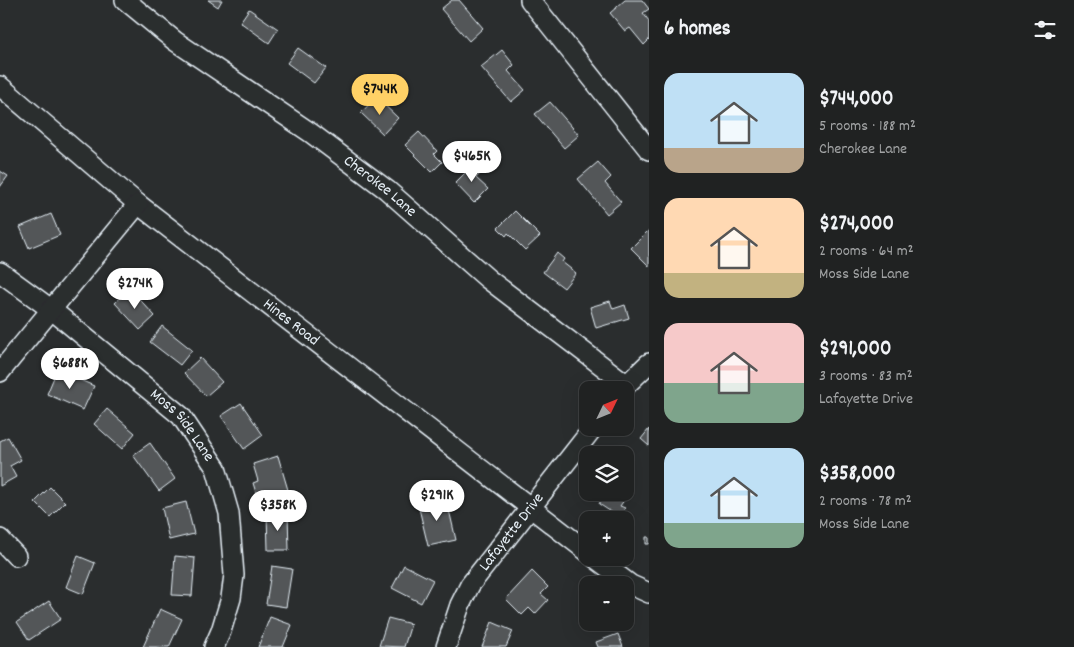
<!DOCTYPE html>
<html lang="en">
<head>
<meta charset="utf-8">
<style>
	:root { --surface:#202222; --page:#282a2a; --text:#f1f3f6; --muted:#a2a4a5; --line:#3d3f40; --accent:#ffd166 }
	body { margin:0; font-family:Dekko,sans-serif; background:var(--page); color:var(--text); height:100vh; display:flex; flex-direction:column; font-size:19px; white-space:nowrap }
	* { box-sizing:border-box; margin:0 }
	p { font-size:16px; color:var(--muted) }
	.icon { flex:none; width:28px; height:28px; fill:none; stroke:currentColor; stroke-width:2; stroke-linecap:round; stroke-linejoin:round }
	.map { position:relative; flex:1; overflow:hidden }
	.sheet { display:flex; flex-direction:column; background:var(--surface); width:425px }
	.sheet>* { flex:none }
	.needle { width:32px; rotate:47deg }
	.controls { position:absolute; left:579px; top:381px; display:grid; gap:10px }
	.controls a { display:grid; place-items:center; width:55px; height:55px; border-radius:10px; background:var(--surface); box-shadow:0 5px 20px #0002,0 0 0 1px var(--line); font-size:25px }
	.price { position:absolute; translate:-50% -42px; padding:0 11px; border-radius:18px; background:#fff; color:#222; font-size:16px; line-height:32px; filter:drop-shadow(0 1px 2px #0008) }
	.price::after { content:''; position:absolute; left:50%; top:30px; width:15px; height:11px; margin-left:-8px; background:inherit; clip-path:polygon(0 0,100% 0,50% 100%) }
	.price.current { background:var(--accent); color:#111 }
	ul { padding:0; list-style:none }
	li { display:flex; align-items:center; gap:15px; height:125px; padding:0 15px }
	li span { display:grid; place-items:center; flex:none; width:140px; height:100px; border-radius:15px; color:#555 }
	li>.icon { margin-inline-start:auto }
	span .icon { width:60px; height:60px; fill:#fffc; stroke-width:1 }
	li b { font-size:21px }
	h2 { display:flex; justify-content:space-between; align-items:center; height:60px; padding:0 15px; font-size:21px }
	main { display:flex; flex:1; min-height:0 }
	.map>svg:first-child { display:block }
	.building { fill:#535759; stroke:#e8f1f8 }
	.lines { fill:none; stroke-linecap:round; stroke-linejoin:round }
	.minor-casing { stroke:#e8f1f8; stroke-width:22 }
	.minor { stroke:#2a2d2e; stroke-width:19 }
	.labels { text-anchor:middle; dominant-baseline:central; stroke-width:4; stroke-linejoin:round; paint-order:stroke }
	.street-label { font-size:16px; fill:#e8f1f8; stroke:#2a2d2e }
</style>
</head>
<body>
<main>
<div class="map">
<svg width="649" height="647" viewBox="0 0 649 647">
	<rect width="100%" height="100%" fill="#2a2d2e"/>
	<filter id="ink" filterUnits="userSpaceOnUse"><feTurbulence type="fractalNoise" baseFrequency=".02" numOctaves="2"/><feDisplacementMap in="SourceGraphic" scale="10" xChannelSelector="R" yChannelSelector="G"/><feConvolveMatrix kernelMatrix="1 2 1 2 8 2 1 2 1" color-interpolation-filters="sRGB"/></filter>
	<g filter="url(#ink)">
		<!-- building -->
		<path class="building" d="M 208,0 L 222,0 L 218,7 Z
			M 452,0 L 459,0 L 483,28 L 469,41 L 441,9 Z
			M 625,0 L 642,0 L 649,9 L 643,13 L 649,21 L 649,40 L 644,45 L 630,28 L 625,31 L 610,13 Z
			M 249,9 L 278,29 L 269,43 L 240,22 Z
			M 298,48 L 326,68 L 314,83 L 287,63 Z
			M 502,50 L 514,65 L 508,71 L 525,90 L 511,102 L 481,67 Z
			M 376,97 L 398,118 L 383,134 L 361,113 Z
			M 550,102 L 579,135 L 564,148 L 535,114 Z
			M 419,132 L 437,151 L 434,154 L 442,162 L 432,172 L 405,145 Z
			M 476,162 L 484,170 L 476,178 L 488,189 L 474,203 L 455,183 Z
			M 598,162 L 611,177 L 605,183 L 621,202 L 607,214 L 578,179 Z
			M 0,171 L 8,176 L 0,187 Z
			M 515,211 L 540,236 L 525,250 L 508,233 L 506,236 L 498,228 Z
			M 51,214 L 60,235 L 29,248 L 20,227 Z
			M 649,230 L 649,266 L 631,248 Z
			M 557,253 L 564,259 L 562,262 L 576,273 L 564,288 L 543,272 Z
			M 130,289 L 155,316 L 140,330 L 115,303 Z
			M 610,301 L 613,309 L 625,305 L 629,318 L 596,328 L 590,307 Z
			M 162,326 L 192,350 L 180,365 L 150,342 Z
			M 200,358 L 222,382 L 206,396 L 184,373 Z
			M 57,370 L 94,386 L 83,410 L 47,394 Z
			M 241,403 L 263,435 L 244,449 L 221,416 Z
			M 107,409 L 135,433 L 122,449 L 94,424 Z
			M 649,429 L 649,446 L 641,439 Z
			M 8,437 L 21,460 L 10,466 L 16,477 L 0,486 L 0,441 Z
			M 150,443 L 175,479 L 159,491 L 133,455 Z
			M 278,456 L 288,490 L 258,499 L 253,483 L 258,481 L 253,464 Z
			M 50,487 L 65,502 L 50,517 L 35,502 Z
			M 625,490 L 629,493 L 620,506 L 625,508 L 619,517 L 599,504 L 606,492 L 625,492 Z
			M 446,497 L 456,540 L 428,546 L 418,504 Z
			M 186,502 L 194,534 L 169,540 L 162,508 Z
			M 267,514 L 288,514 L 289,550 L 268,550 Z
			M 646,537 L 649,537 L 649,544 L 646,544 Z
			M 78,556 L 95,563 L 83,594 L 66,587 Z
			M 175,556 L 195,558 L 192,596 L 172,595 Z
			M 404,565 L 433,580 L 421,603 L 392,588 Z
			M 272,566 L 292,569 L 286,607 L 266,604 Z
			M 532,571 L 548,587 L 541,594 L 548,600 L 535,614 L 529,608 L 522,615 L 506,599 Z
			M 49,601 L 61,619 L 29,640 L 17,622 Z
			M 160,609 L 182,619 L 169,647 L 143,647 Z
			M 270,617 L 292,625 L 283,647 L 258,647 Z
			M 388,618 L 411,624 L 404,647 L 379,646 Z
			M 492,622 L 513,631 L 506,647 L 482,647 Z
			M 618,634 L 623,647 L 598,647 L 596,642 Z"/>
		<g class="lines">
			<!-- minor casing -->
			<g class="minor-casing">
				<g id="minor">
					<path id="s1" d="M 125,0 L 175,41 L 311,133 L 387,190 L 488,279 L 626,384"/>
					<path d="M 530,0 L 649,150"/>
					<path id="s2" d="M 0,86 L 138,204 L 588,552"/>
					<path id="s3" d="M 0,272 L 52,310 L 181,416 L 216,468 L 229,513 L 234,575 L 231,598 L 221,631 L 214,647"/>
					<path d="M 0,372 L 138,204"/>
					<path d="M 621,390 L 649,363"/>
					<path d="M 0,539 L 16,556"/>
					<path d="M 595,558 L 631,585 L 649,593"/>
					<path id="s4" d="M 446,647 L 460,605 L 470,585 L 593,428"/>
				</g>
			</g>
			<!-- minor -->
			<use href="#minor" class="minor"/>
		</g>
	</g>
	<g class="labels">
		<!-- street labels -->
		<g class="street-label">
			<text stroke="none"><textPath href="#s1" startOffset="316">Cherokee Lane</textPath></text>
			<text stroke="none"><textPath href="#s2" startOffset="375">Hines Road</textPath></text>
			<text stroke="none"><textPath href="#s3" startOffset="239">Moss Side Lane</textPath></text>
			<text stroke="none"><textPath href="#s4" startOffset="134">Lafayette Drive</textPath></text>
		</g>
	</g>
</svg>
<div class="controls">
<a><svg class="needle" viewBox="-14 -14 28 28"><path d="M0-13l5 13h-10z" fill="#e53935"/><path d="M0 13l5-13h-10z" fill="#a2a4a5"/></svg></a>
<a><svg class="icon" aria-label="layers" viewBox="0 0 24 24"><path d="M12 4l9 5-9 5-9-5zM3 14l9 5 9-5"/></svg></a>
<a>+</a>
<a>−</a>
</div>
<b class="price current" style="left:380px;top:116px">$744K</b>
<b class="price" style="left:472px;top:183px">$465K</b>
<b class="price" style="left:135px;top:310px">$274K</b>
<b class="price" style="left:70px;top:390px">$688K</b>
<b class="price" style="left:437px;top:522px">$291K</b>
<b class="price" style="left:278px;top:532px">$358K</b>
</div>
<section class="sheet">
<h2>6 homes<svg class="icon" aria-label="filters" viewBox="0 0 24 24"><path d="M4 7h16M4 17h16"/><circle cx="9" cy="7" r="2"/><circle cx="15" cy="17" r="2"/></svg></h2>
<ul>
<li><span style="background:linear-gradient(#bfe0f5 75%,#b9a48a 0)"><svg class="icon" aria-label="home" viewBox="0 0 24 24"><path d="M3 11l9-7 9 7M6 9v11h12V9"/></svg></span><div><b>$744,000</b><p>5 rooms · 188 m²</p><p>Cherokee Lane</p></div></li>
<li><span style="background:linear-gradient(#ffd9b3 75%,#c2b280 0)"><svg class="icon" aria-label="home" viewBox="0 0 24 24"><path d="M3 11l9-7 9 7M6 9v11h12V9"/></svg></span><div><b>$274,000</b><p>2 rooms · 64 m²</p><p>Moss Side Lane</p></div></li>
<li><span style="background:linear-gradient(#f6c9c9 60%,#7fa58c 0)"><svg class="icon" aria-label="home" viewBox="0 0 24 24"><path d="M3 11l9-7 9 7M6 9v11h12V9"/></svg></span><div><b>$291,000</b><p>3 rooms · 83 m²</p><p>Lafayette Drive</p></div></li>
<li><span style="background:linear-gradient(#bfe0f5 75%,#7fa58c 0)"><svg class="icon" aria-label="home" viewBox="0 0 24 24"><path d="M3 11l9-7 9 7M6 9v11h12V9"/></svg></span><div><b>$358,000</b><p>2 rooms · 78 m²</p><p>Moss Side Lane</p></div></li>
</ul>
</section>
</main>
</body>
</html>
